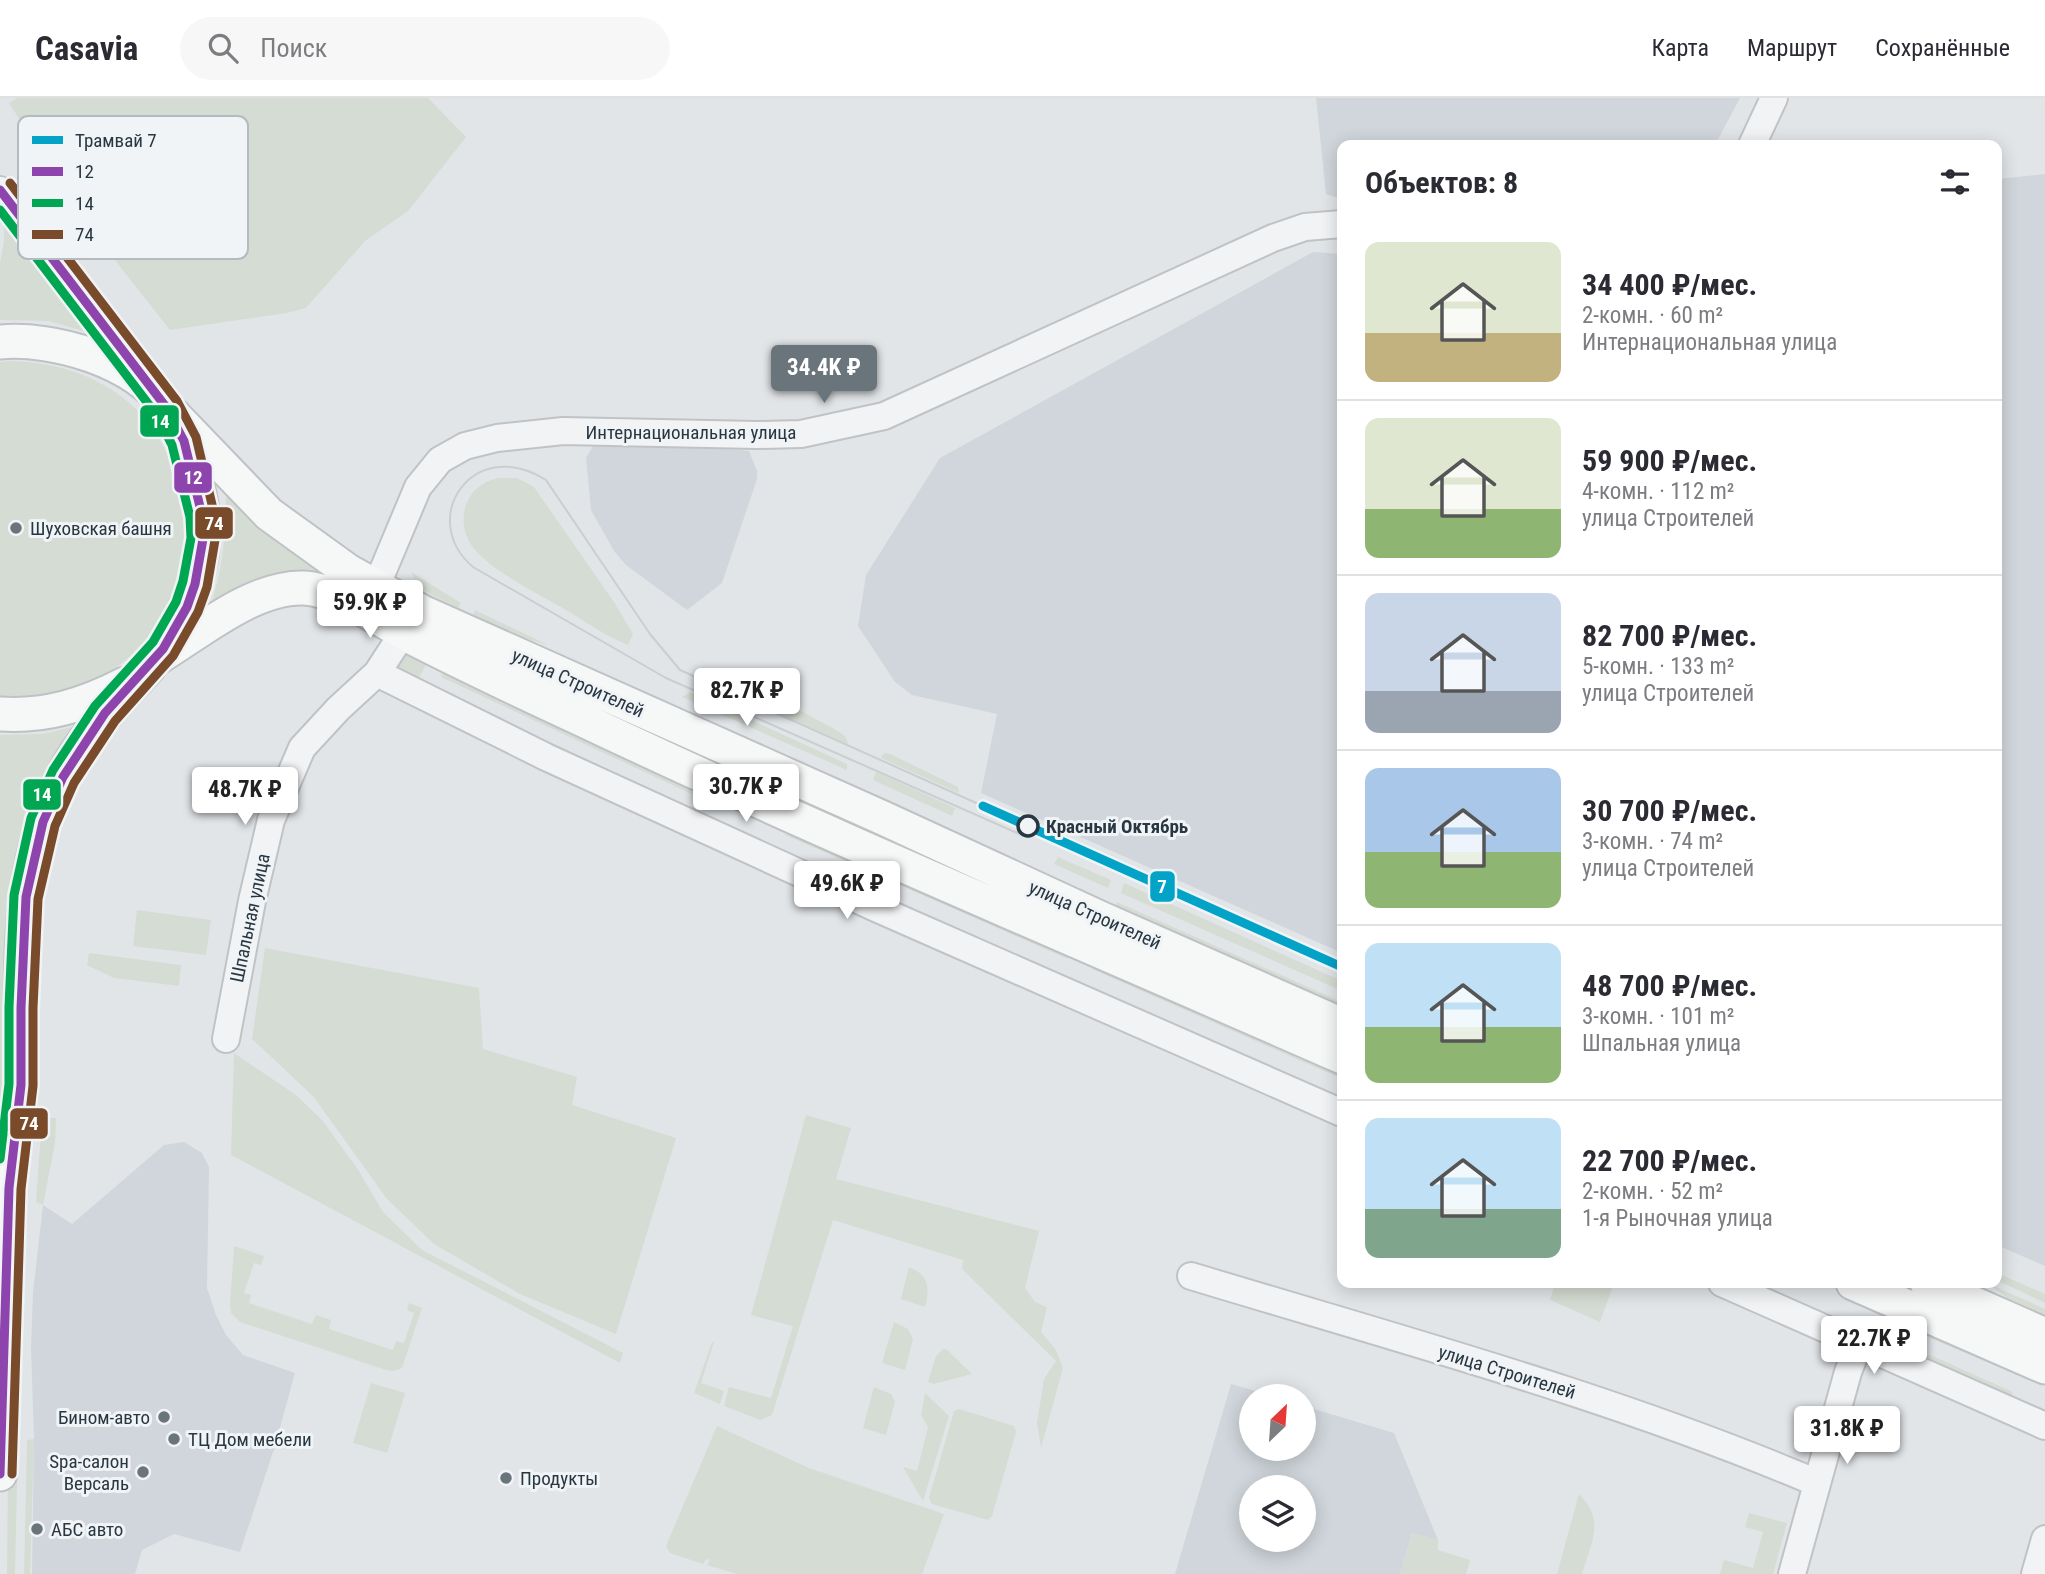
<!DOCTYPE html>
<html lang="ru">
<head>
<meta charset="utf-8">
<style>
	:root { --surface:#fff; --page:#f7f7f7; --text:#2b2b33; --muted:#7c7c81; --line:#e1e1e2; --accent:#6a747b }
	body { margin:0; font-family:"Roboto Condensed",sans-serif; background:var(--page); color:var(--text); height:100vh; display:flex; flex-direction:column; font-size:26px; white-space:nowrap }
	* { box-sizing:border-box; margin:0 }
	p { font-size:23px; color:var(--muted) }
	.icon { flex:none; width:38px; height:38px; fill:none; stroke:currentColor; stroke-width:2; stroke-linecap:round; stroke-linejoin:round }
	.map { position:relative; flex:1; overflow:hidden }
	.side { position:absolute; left:1337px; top:42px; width:665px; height:1148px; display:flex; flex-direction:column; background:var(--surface); border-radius:14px; box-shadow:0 4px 18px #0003 }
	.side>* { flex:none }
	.needle { width:46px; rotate:25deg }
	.buttons { position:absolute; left:1239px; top:1286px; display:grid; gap:14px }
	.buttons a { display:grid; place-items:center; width:77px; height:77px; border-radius:50%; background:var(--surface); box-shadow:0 4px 18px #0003; font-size:35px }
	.price { position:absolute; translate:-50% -60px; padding:0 16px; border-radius:7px; background:#fff; color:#222; font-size:23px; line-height:46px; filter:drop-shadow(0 2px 4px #0008) }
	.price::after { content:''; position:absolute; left:50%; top:42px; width:21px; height:16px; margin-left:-10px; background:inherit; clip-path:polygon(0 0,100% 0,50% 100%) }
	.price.on { background:var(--accent); color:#fff }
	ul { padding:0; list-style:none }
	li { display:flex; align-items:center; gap:21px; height:175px; padding:0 28px }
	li+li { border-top:2px solid var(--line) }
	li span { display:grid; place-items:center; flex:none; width:196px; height:140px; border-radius:14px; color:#555 }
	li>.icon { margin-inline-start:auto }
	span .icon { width:84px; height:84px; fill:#fffc; stroke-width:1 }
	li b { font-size:30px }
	h2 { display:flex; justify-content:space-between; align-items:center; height:84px; padding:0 28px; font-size:30px }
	header { display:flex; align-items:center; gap:42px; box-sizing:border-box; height:98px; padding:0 35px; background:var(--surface); border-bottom:2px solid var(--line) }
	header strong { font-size:33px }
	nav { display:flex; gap:38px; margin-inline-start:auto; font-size:24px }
	.search { width:490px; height:63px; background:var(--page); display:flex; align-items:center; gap:18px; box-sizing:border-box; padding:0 24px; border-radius:38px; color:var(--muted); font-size:26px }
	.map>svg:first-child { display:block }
	.built { fill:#d0d6db; fill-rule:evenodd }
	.green { fill:#d5dcd3 }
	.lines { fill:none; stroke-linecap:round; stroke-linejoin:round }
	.minor-casing { stroke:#c0c3c6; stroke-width:30 }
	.major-casing { stroke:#bfc2c5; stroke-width:37 }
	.minor { stroke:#f2f3f4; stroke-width:26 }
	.major { stroke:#f6f7f7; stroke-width:33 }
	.tram { stroke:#cbced0; stroke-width:2 }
	.bus-1-casing { stroke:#f0f4f7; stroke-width:14 }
	.bus-2-casing { stroke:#f0f4f7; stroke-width:14 }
	.bus-3-casing { stroke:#f0f4f7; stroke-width:14 }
	.bus-1 { stroke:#8e44ad; stroke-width:9 }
	.bus-2 { stroke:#00a651; stroke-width:9 }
	.bus-3 { stroke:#7a4b2a; stroke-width:9 }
	.tram-1-casing { stroke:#f0f4f7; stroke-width:14 }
	.tram-1 { stroke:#02a3c7; stroke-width:9 }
	.poi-dot { fill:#6a747b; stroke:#f0f4f7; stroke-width:2.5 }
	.stop-dot { fill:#f0f4f7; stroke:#293741; stroke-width:3.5 }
	.labels { text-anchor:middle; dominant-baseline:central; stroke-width:6; stroke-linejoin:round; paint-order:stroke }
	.street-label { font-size:19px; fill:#293741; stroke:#f0f4f7 }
	.poi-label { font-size:19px; fill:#293741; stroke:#f0f4f7; text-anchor:start }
	.stop-label { font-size:19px; font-weight:bold; fill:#293741; stroke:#f0f4f7; text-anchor:start }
	.key { fill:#f0f4f7; stroke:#b4bbc0; stroke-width:2 }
	.key-label { font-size:19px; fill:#293741 }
	.line-badge { stroke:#f0f4f7; stroke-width:2.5 }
	.badge-label { font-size:19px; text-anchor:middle; font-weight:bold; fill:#fff }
</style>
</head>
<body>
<header>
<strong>Casavia</strong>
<div class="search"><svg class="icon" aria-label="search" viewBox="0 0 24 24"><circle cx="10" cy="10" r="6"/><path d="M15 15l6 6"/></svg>Поиск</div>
<nav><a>Карта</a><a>Маршрут</a><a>Сохранённые</a></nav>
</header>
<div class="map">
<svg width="2045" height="1476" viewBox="0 0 2045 1476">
	<rect width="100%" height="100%" fill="#e2e5e8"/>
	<!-- built -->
	<path class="built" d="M 1316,0 L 1740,0 L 1715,47 L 1342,47 L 1342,101 L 1326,96 Z
		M 2045,76 L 2045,1168 L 1997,1147 L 1997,81 Z
		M 1313,154 L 1342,156 L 1342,855 L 981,695 L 997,616 L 912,597 L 895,584 L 858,528 L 866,477 L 940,360 Z
		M 602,347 L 697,348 L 749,353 L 757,373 L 757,381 L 722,485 L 687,512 L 626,467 L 614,453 L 591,412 L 586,360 L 593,348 Z
		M 184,1044 L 202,1055 L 209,1069 L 207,1190 L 216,1217 L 226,1237 L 243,1257 L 295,1275 L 274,1351 L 240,1454 L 174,1436 L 142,1452 L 135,1476 L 32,1476 L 34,1341 L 31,1249 L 33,1195 L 43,1107 L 72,1126 L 164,1047 Z
		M 1231,1286 L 1273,1298 L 1251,1298 L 1251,1351 L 1304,1351 L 1304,1308 L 1394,1335 L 1438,1442 L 1412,1435 L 1400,1476 L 1175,1476 ZM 1251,1390 L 1304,1390 L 1304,1442 L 1251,1442 Z"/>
	<!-- green -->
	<path class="green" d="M 17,0 L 428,0 L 466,39 L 408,113 L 365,143 L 306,210 L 287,215 L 170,232 L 88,128 L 9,5 Z
		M 4,125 L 87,234 L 49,223 L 0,222 L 0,165 L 4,143 Z
		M 8,263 C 254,266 234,616 0,599 L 0,264 Z
		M 497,380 L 517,380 L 534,389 L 614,504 L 633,536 L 628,547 C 606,538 586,524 566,512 C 540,497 489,472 472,448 C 464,436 461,421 466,407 C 472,391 482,385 497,380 Z
		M 228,395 L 361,491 C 347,486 333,480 319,476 C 278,464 243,489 210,508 C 223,472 225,439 226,401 Z
		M 411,474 L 461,505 L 458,510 C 440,500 419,494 411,474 Z
		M 475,512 L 548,547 L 513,537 L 472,519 Z
		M 406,554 L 431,558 L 416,585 L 399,574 L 398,567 Z
		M 718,571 L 733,576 L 836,632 L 845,638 L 849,647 L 702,581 L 707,573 Z
		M 444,572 L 675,681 L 698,699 L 441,579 Z
		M 690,594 L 847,666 L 847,672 L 682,599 Z
		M 76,628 L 8,958 L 0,1085 L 0,637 L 43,636 Z
		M 888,655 L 958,689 L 959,695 L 881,660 L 883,656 Z
		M 876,674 L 955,710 L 952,718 L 875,683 L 873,681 Z
		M 783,736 L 815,742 L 1070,856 L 1068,861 Z
		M 1058,759 L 1111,782 L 1108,790 L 1054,766 Z
		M 1124,785 L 1342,883 L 1342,893 L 1121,795 Z
		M 1117,804 L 1342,904 L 1342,908 L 1338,909 L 1115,810 Z
		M 137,812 L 211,822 L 206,857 L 133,848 Z
		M 265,850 L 479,890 L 483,951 L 577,979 L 572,1007 L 676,1040 L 616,1236 L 520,1196 L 434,1146 L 387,1101 L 313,998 L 252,941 Z
		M 89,855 L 181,867 L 179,888 L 114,880 L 87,867 Z
		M 1094,866 L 1342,975 L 1342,981 L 1092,871 Z
		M 234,955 L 296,997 L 322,1022 L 357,1070 L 383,1114 L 422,1152 L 623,1255 L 620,1265 L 231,1057 Z
		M 806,1017 L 851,1030 L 836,1081 L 1039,1133 L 1025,1190 L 1035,1204 L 1047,1209 L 1041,1234 L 1056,1252 L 1063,1270 L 1041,1350 L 1037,1325 L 1044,1281 L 1056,1263 L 962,1171 L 963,1162 L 833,1122 L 772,1317 L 760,1322 L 724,1308 L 729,1289 L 771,1300 L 793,1228 L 751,1217 Z
		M 42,1020 L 56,1020 L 55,1045 L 43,1107 L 36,1104 Z
		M 25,1094 L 20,1297 L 14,1286 Z
		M 234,1148 L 264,1158 L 261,1167 L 254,1165 L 244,1195 L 251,1197 L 249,1205 L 312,1226 L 316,1217 L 331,1222 L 329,1231 L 393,1252 L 396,1243 L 404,1245 L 414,1215 L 407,1212 L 409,1205 L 422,1210 L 402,1270 L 394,1273 L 386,1272 L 240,1224 L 231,1215 L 230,1207 Z
		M 909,1169 C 929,1177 930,1190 925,1209 L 901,1201 Z
		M 1997,1175 L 2045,1196 L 2045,1205 L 1997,1182 Z
		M 1555,1185 L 1614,1185 L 1600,1224 L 1550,1202 Z
		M 1987,1185 L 2045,1211 L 2045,1218 L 2013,1204 Z
		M 894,1224 L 908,1231 L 913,1241 L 905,1272 L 882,1265 Z
		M 1925,1238 L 1949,1242 L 2021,1274 L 2020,1278 Z
		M 712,1244 L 714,1244 L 701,1285 L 724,1293 L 720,1306 L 694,1295 Z
		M 1893,1245 L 1937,1260 L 2013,1294 L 2011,1300 Z
		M 943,1251 L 946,1251 L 972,1276 L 934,1286 L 928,1284 L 936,1258 Z
		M 371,1285 L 405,1295 L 387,1355 L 353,1345 Z
		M 874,1289 L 891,1296 L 895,1304 L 886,1337 L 863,1330 Z
		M 925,1295 L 949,1318 L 923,1403 L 903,1369 L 917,1373 L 928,1329 L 921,1317 Z
		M 959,1311 L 1014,1328 L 1016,1334 L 992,1418 L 988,1422 L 932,1406 L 929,1400 L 954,1313 Z
		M 717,1328 L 809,1370 L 944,1416 L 922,1476 L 737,1476 L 707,1467 L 710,1462 L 706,1461 L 703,1466 L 670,1455 L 666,1448 Z
		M 34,1341 L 30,1476 L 24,1476 L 27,1342 Z
		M 15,1344 L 18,1344 L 15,1476 L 7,1476 L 8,1371 Z
		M 1579,1396 C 1606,1423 1591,1444 1582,1476 L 1557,1476 Z
		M 1749,1415 L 1787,1425 L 1773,1476 L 1720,1476 L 1724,1462 L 1753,1470 L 1763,1434 L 1745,1429 Z
		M 1412,1435 L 1438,1442 L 1438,1452 L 1470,1462 L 1466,1476 L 1400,1476 Z"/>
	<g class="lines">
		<!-- minor casing -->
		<g class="minor-casing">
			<path id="minor" d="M 1752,47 L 1774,0
				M 0,92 L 144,280
				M 376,489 L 418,389 L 440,362 L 465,348 L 497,340 L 563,333 L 757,337 L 801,336 L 884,318 L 1273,140 L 1305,129 L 1342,126
				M 377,575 L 546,659 L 878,811 L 1342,1015
				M 226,941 L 252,803 L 271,722 L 302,650 L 338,611 L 377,575 L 403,535
				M 1191,1178 C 1402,1242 1615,1299 1817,1385
				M 1722,1185 L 2045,1328
				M 1792,1476 L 1848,1274 L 1859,1246
				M 2035,1476 L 2045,1441"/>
		</g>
		<!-- major casing -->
		<g class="major-casing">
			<path id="major" d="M 0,244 C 53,239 136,263 167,310 C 181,331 189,355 195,379 C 200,399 205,421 203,442 C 200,483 183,522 160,556
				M 166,309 L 269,416 L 348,473 L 422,514 L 883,720 L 1100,820 L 1342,927
				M 157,560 C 199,535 252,489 303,490 C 338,491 384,525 415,541 C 470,569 525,595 581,621 C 832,740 1088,847 1342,959
				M 0,616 C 46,619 84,607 125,586
				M 1853,1185 L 2045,1269
				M 1927,1185 L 2045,1237
				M 0,1376 C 3,1281 2,1185 9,1090 C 12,1055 20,1019 21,984 C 22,890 14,790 52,701 C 73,649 111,609 149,569"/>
		</g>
		<!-- minor -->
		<use href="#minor" class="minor"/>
		<!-- major -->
		<use href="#major" class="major"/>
		<!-- tram -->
		<path class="tram" d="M 983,708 L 680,572 L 650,536 L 546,382 C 474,336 416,420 473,469 L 666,580 L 1024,738"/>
		<!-- bus-1 casing -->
		<g class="bus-1-casing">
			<path id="bus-1" d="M 0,92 L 166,309 L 184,343 L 202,417 L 203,441 L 195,486 L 187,509 L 163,551 L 105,615 L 63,679 L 43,724 L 26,799 L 21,910 L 21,987 L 9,1090 L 0,1376"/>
		</g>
		<!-- bus-2 casing -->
		<g class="bus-2-casing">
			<path id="bus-2" d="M 0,112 L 156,316 L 172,347 L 190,419 L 191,440 L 183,483 L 176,504 L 153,544 L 95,608 L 53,672 L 31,720 L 14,797 L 9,909 L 9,986 L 0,1061"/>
		</g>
		<!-- bus-3 casing -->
		<g class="bus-3-casing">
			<path id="bus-3" d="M 10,85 L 177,303 L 196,339 L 214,415 L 215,442 L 207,489 L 198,514 L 173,558 L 115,623 L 74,685 L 55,728 L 38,801 L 33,910 L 33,988 L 21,1091 L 12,1376"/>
		</g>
		<!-- bus-1 -->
		<use href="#bus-1" class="bus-1"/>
		<!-- bus-2 -->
		<use href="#bus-2" class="bus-2"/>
		<!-- bus-3 -->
		<use href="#bus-3" class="bus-3"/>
		<!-- tram-1 casing -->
		<g class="tram-1-casing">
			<path id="tram-1" d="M 983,708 L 1342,869"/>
		</g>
		<!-- tram-1 -->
		<use href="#tram-1" class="tram-1"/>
	</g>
	<!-- markers -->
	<g class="poi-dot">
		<circle cx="16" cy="430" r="7"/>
		<circle cx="164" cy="1319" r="7"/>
		<circle cx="174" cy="1341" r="7"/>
		<circle cx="143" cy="1374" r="7"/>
		<circle cx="506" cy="1380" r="7"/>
		<circle cx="37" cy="1431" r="7"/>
	</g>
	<circle class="stop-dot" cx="1028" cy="728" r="10"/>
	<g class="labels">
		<!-- street labels -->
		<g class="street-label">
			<text x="691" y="334">Интернациональная улица</text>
			<text transform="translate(578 585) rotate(24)">улица Строителей</text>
			<text transform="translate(1095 817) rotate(24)">улица Строителей</text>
			<text transform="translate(250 820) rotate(-78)">Шпальная улица</text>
			<text transform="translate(1507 1274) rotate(17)">улица Строителей</text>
		</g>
		<!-- poi labels -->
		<g class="poi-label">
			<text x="30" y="430">Шуховская башня</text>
			<text x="150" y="1319" text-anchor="end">Бином-авто</text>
			<text x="188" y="1341">ТЦ Дом мебели</text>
			<text x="129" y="1363" text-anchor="end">Spa-салон<tspan x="129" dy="22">Версаль</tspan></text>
			<text x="520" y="1380">Продукты</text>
			<text x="51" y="1431">АБС авто</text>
		</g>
		<!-- stop labels -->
		<g class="stop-label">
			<text x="1046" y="728">Красный Октябрь</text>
		</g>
	</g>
	<!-- legend -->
	<rect x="18" y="18" width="230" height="143" rx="10" class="key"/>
	<rect x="32" y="38" width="31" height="8" fill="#02a3c7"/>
	<rect x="32" y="69" width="31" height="9" fill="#8e44ad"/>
	<rect x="32" y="101" width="31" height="8" fill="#00a651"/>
	<rect x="32" y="132" width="31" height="9" fill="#7a4b2a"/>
	<g class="key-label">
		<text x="75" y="49">Трамвай 7</text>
		<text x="75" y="80">12</text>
		<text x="75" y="112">14</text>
		<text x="75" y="143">74</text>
	</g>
	<g class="line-badge">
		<rect x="139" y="306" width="41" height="34" rx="7" fill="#00a651"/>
		<rect x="173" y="363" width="40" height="33" rx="7" fill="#8e44ad"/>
		<rect x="194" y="408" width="40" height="34" rx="7" fill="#7a4b2a"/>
		<rect x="22" y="680" width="40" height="33" rx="7" fill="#00a651"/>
		<rect x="1149" y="772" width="27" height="33" rx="7" fill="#02a3c7"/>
		<rect x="9" y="1009" width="40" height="33" rx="7" fill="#7a4b2a"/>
	</g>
	<g class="badge-label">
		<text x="160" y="330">14</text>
		<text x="193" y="386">12</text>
		<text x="214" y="432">74</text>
		<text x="42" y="703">14</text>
		<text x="1162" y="795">7</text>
		<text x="29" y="1032">74</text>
	</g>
</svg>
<div class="buttons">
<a><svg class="needle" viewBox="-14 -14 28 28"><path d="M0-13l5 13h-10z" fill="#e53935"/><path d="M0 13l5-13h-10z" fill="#7c7c81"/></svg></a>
<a><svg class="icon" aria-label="layers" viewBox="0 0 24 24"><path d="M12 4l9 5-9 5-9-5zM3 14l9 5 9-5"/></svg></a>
</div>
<b class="price on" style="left:824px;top:307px">34.4K ₽</b>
<b class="price" style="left:370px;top:542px">59.9K ₽</b>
<b class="price" style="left:747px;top:630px">82.7K ₽</b>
<b class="price" style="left:746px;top:726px">30.7K ₽</b>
<b class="price" style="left:245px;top:729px">48.7K ₽</b>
<b class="price" style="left:847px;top:823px">49.6K ₽</b>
<b class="price" style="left:1874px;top:1278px">22.7K ₽</b>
<b class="price" style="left:1847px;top:1368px">31.8K ₽</b>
<section class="side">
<h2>Объектов: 8<svg class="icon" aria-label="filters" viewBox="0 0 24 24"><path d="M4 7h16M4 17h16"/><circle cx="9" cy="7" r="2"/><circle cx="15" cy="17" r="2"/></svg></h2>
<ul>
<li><span style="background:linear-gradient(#dfe7d0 65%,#c2b280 0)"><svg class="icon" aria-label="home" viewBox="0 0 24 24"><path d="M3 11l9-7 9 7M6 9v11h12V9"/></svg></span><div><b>34 400 ₽/мес.</b><p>2-комн. · 60 m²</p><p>Интернациональная улица</p></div></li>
<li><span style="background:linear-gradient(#dfe7d0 65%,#8fb573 0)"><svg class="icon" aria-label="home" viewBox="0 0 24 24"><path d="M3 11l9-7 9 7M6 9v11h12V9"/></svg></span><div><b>59 900 ₽/мес.</b><p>4-комн. · 112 m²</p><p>улица Строителей</p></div></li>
<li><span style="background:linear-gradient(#c9d6e8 70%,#9aa5b1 0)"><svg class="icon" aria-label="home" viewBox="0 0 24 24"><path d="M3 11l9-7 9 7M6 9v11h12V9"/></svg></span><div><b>82 700 ₽/мес.</b><p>5-комн. · 133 m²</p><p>улица Строителей</p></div></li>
<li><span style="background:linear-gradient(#a9c7e8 60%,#8fb573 0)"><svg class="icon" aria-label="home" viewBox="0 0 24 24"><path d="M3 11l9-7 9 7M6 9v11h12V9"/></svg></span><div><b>30 700 ₽/мес.</b><p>3-комн. · 74 m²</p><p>улица Строителей</p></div></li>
<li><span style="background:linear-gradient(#bfe0f5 60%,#8fb573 0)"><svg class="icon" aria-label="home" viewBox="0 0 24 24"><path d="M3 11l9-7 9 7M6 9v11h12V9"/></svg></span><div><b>48 700 ₽/мес.</b><p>3-комн. · 101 m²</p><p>Шпальная улица</p></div></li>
<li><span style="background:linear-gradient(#bfe0f5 65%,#7fa58c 0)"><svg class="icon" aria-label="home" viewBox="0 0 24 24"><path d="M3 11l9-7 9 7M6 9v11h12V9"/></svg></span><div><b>22 700 ₽/мес.</b><p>2-комн. · 52 m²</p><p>1-я Рыночная улица</p></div></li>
</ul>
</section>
</div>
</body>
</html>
